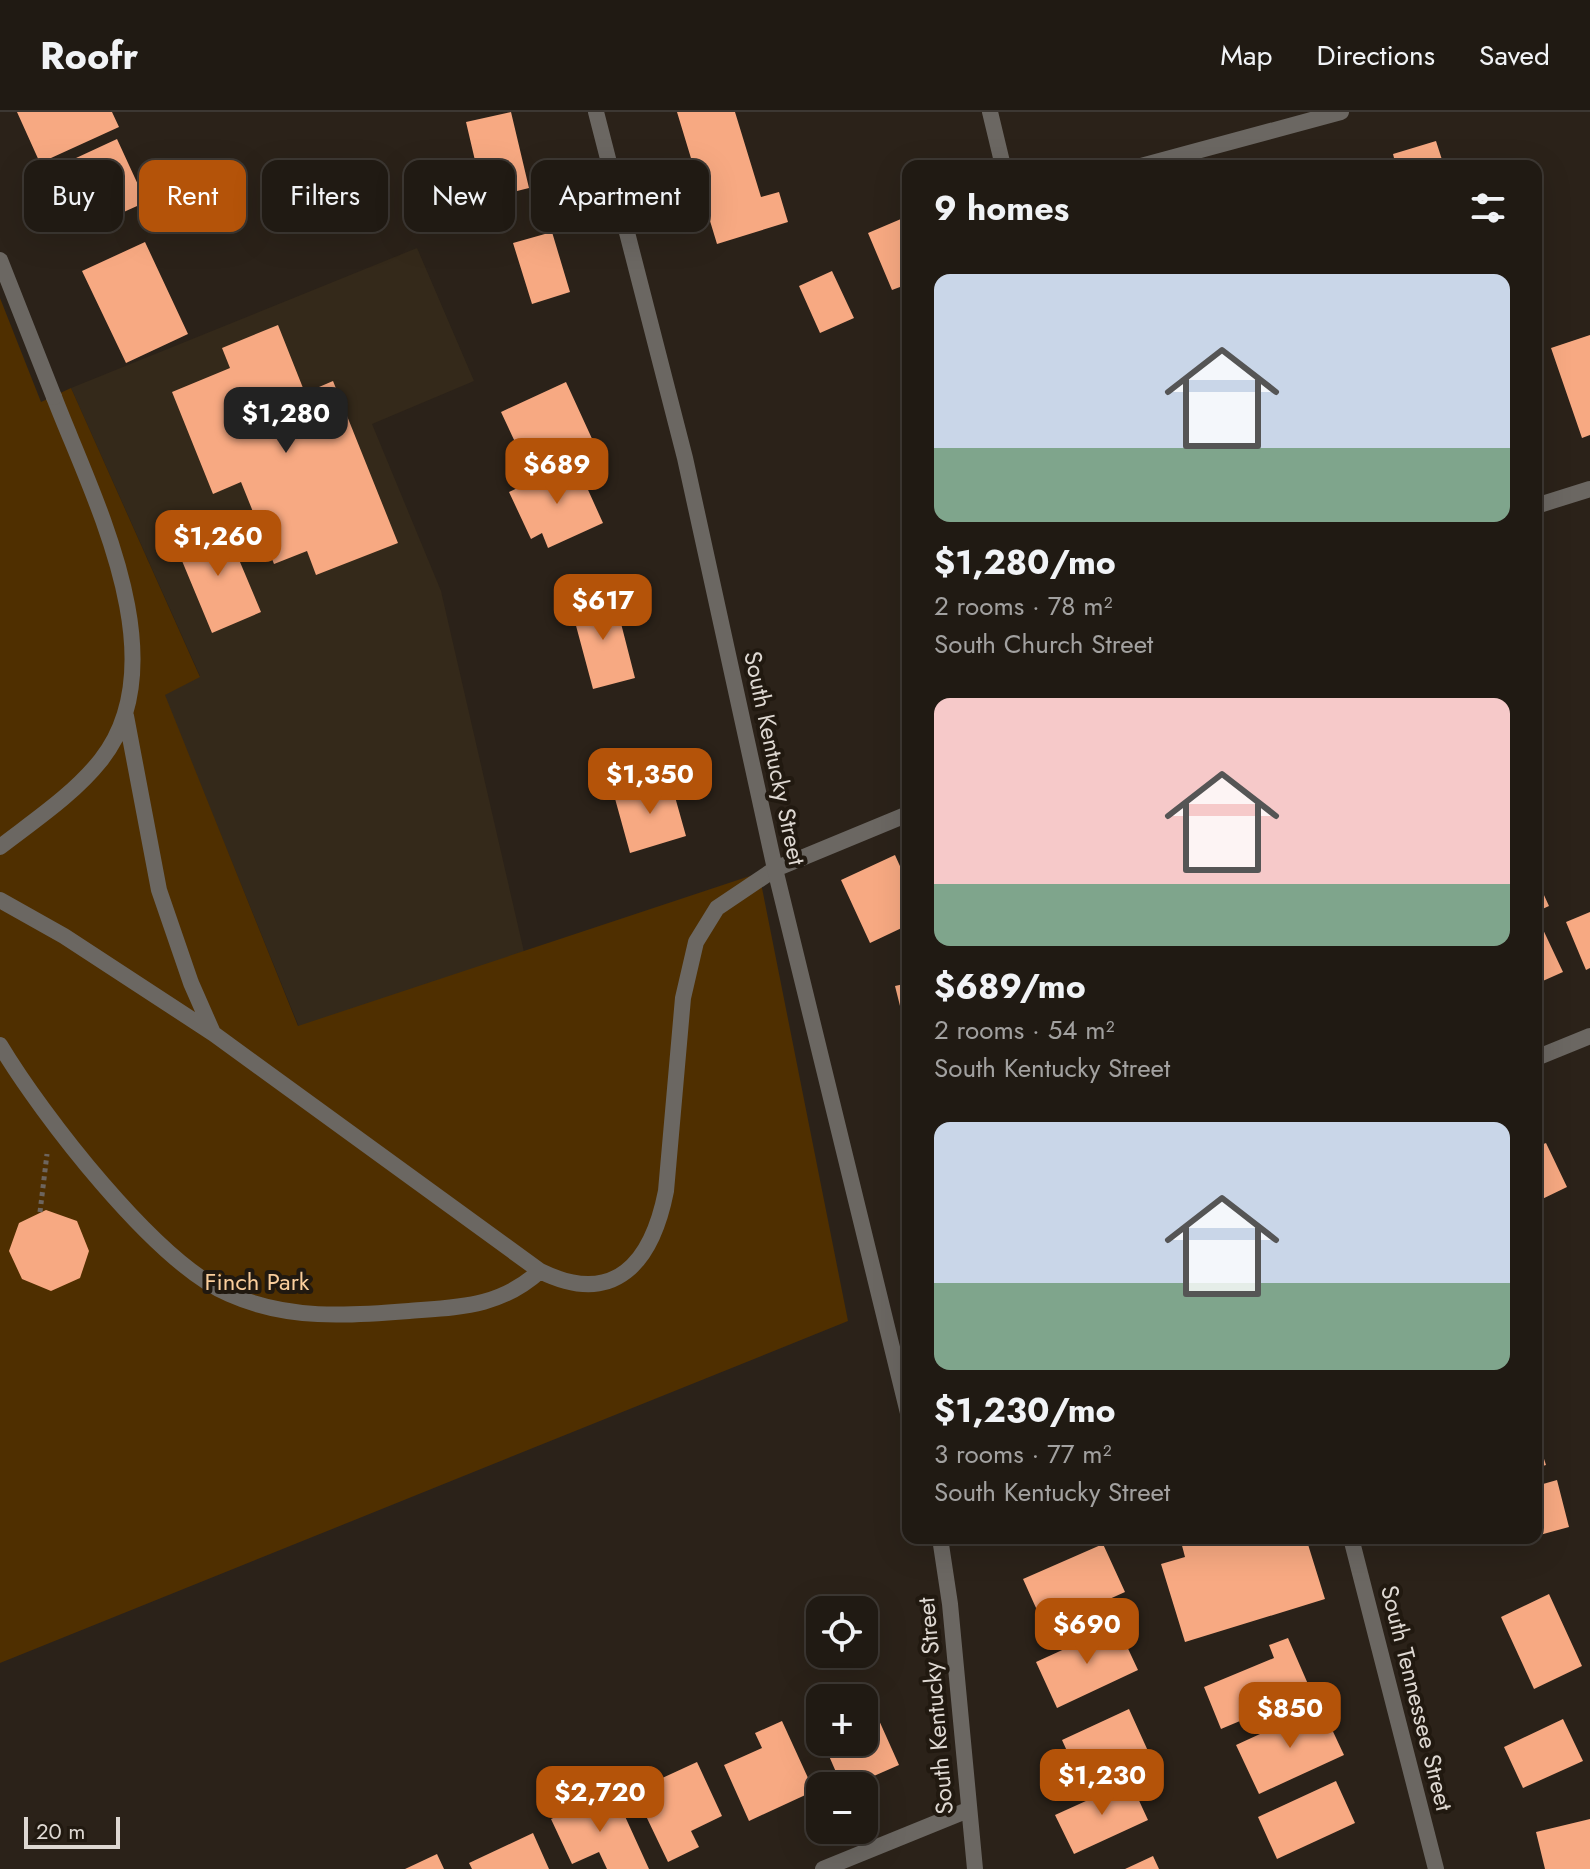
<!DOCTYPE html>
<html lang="en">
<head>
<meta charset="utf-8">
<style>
	:root { --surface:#201a13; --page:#28231c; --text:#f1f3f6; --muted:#a2a1a0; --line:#3d3833; --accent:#b45309 }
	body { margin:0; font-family:Jost,sans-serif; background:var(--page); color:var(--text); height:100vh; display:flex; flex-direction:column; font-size:30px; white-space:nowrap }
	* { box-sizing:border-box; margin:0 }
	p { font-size:26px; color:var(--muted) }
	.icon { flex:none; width:44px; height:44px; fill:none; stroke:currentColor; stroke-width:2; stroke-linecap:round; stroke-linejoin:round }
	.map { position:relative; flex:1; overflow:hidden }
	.panel { position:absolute; left:902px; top:48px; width:640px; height:1384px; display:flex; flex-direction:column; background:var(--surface); border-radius:16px; box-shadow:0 8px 32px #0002,0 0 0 2px var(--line) }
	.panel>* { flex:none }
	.guide { position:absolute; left:24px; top:48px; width:758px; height:72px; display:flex; gap:16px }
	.fabs { position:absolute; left:806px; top:1484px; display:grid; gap:16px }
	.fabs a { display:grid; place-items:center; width:72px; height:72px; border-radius:16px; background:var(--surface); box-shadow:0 8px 32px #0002,0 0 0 2px var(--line); font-size:40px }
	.scale { position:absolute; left:24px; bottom:20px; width:96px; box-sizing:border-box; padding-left:8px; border:4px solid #ded8d2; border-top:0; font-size:22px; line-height:28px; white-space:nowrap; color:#ded8d2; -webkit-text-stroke:6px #211910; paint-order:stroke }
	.price { position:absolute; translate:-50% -68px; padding:0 18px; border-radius:16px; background:var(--accent); color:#fff; font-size:26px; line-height:52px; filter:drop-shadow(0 2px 4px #0008) }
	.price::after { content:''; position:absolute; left:50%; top:48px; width:24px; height:18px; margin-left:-12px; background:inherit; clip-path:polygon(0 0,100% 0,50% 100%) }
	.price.on { background:#222; color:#fff }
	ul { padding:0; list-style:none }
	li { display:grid; align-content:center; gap:16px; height:424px; padding:0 32px }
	li span { display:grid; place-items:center; height:248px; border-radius:16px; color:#555 }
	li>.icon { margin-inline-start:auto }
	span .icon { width:144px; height:144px; fill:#fffc; stroke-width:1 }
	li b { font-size:34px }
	h2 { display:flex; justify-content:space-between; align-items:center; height:96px; padding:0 32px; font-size:34px }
	.chip { padding:0 28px; border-radius:16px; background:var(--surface); box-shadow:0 8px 32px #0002,0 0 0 2px var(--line); font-size:28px; line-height:72px }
	.chip.on { background:var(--accent); color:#fff }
	header { display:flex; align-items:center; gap:48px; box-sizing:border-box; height:112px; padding:0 40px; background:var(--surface); border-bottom:2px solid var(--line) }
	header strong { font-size:38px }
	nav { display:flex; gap:44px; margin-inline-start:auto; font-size:28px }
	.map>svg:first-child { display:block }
	.commercial { fill:#34291a }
	.green { fill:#4f2f00 }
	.building { fill:#f7a982 }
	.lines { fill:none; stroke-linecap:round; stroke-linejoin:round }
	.path { stroke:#6d655e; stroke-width:5; stroke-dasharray:4 4; stroke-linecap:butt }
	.service { stroke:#6b6762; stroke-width:16 }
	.minor { stroke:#6b6762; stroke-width:16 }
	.tertiary { stroke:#6b6762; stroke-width:16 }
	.labels { text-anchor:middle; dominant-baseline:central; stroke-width:8; stroke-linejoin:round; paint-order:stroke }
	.street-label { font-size:24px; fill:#ded8d2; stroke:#211910 }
	.park-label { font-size:24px; fill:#face9c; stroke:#211910 }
</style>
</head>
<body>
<header>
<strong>Roofr</strong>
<nav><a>Map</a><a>Directions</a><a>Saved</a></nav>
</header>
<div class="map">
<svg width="1590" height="1757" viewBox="0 0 1590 1757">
	<rect width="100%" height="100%" fill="#2b2219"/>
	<!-- commercial -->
	<path class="commercial" d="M 417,136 L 474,269 L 372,312 L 441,479 L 524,840 L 299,915 L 164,583 L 200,564 L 71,276 Z"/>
	<!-- green -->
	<path class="green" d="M 0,186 L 41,290 L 71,276 L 200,565 L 165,583 L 298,914 L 759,761 L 848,1209 L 0,1551 Z"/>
	<!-- building -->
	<path class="building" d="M 17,0 L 112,0 L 119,15 L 40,51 Z
		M 511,0 L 529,76 L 484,87 L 466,10 Z
		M 677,0 L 735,0 L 761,85 L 779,80 L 788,110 L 717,132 Z
		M 117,27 L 146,90 L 77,121 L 48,59 Z
		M 1436,29 L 1444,54 L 1396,54 L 1393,42 Z
		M 908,104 L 908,172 L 892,178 L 868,121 Z
		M 552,120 L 570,180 L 532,192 L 513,131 Z
		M 145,130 L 188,222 L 126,251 L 82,159 Z
		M 832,159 L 854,206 L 820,221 L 799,174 Z
		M 278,213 L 305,281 L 333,269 L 398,431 L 316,463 L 307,439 L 274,452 L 241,370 L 213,382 L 172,280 L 230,256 L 222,236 Z
		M 1590,223 L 1590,323 L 1582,326 L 1551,236 Z
		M 566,270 L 594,331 L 529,360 L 501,300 Z
		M 575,349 L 603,411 L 548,436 L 542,421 L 531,427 L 509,380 Z
		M 224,412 L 261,500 L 212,521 L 175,432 Z
		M 614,484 L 635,566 L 593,577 L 571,495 Z
		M 670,667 L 686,724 L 630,741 L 614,683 Z
		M 895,743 L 908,772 L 908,813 L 870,831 L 841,768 Z
		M 1538,770 L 1549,794 L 1536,800 L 1536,771 Z
		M 1590,800 L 1590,856 L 1586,858 L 1566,810 Z
		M 1539,809 L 1563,860 L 1536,872 L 1536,811 Z
		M 908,871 L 908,922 L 907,922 L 895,874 Z
		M 1546,1031 L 1567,1075 L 1536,1090 L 1536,1035 Z
		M 46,1098 L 77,1109 L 89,1139 L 80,1166 L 51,1179 L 22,1167 L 9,1139 L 19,1111 Z
		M 1536,1322 L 1546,1353 L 1536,1356 Z
		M 1557,1368 L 1569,1415 L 1536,1424 L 1536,1374 Z
		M 1180,1426 L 1306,1426 L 1325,1487 L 1185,1530 L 1161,1452 L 1185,1445 Z
		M 1103,1432 L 1125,1480 L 1045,1516 L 1023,1467 Z
		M 1549,1482 L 1582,1554 L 1534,1577 L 1501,1505 Z
		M 1117,1513 L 1138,1558 L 1057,1596 L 1036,1550 Z
		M 1288,1526 L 1311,1579 L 1221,1617 L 1204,1575 L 1274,1546 L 1269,1533 Z
		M 865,1577 L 899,1653 L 851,1674 L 842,1674 L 823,1630 L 864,1630 L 864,1586 L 845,1586 Z
		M 1321,1594 L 1344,1643 L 1259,1682 L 1236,1633 Z
		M 1129,1597 L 1148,1639 L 1081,1670 L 1062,1628 Z
		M 1563,1607 L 1583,1649 L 1523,1676 L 1504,1635 Z
		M 782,1609 L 814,1679 L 749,1709 L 724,1653 L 762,1636 L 755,1621 Z
		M 697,1650 L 722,1704 L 691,1719 L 699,1735 L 668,1750 L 634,1679 Z
		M 1130,1669 L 1148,1708 L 1074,1742 L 1055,1703 Z
		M 1336,1669 L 1355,1711 L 1277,1747 L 1258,1705 Z
		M 613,1678 L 649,1757 L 607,1757 L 599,1740 L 572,1752 L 551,1707 Z
		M 1590,1707 L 1590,1757 L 1545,1757 L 1536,1720 Z
		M 533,1721 L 549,1757 L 472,1757 L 469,1751 Z
		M 437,1742 L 444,1757 L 405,1757 Z
		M 1153,1744 L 1159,1757 L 1125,1757 Z"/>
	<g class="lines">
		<!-- path -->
		<path class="path" d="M 40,1100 L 47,1042"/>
		<!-- service -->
		<path class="service" d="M 126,604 L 159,778 L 191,871 L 213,921
			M 0,735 C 35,708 74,682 101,648 C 179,549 93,386 54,285
			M 0,788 L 64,824 L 214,922 L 540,1159 C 615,1196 652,1150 666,1079 L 683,886 L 696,830 L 717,796 L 775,757
			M 0,933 C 42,1003 155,1150 229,1182 C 287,1208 348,1204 409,1199 C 460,1195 500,1195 540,1159"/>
		<!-- minor -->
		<path class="minor" d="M 596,0 L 685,346 L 775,757 L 908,1301
			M 1141,54 L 1341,0
			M 0,148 L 54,285
			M 1536,394 L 1590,377
			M 775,757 L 908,702
			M 1536,946 L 1590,924
			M 940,1426 L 950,1492 L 975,1757
			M 823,1757 L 968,1698"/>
		<!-- tertiary -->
		<path class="tertiary" d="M 990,0 L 1003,54
			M 1351,1426 L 1436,1757"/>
	</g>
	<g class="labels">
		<!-- street labels -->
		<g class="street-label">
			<text transform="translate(775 646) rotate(78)">South Kentucky Street</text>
			<text transform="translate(1417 1586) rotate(76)">South Tennessee Street</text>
			<text transform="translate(935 1594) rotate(-95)">South Kentucky Street</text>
		</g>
		<!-- park labels -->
		<g class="park-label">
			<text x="257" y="1169">Finch Park</text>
		</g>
	</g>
</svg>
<div class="fabs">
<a><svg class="icon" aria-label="locate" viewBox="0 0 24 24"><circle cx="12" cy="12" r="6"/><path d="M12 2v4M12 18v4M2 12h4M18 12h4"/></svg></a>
<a>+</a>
<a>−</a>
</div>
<div class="scale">20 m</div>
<b class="price on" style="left:286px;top:343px">$1,280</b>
<b class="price" style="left:557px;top:394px">$689</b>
<b class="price" style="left:218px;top:466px">$1,260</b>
<b class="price" style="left:603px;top:530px">$617</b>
<b class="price" style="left:650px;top:704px">$1,350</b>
<b class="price" style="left:1087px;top:1554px">$690</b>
<b class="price" style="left:1290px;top:1638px">$850</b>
<b class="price" style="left:1102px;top:1705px">$1,230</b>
<b class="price" style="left:600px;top:1722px">$2,720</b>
<div class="guide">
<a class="chip">Buy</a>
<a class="chip on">Rent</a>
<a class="chip">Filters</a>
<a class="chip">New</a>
<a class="chip">Apartment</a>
</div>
<section class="panel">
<h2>9 homes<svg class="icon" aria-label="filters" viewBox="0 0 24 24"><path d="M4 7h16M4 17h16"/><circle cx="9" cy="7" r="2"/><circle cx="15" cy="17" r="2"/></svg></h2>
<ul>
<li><span style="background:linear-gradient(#c9d6e8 70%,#7fa58c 0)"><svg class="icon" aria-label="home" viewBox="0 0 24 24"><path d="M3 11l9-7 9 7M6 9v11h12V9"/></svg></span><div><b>$1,280/mo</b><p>2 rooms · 78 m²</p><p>South Church Street</p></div></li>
<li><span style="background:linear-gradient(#f6c9c9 75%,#7fa58c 0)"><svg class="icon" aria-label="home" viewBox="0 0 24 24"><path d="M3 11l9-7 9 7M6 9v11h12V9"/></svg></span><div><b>$689/mo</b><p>2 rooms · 54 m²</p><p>South Kentucky Street</p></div></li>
<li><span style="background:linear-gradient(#c9d6e8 65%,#7fa58c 0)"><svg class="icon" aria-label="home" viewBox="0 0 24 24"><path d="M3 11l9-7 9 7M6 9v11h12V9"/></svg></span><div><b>$1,230/mo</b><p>3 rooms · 77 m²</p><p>South Kentucky Street</p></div></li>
</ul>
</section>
</div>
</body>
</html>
